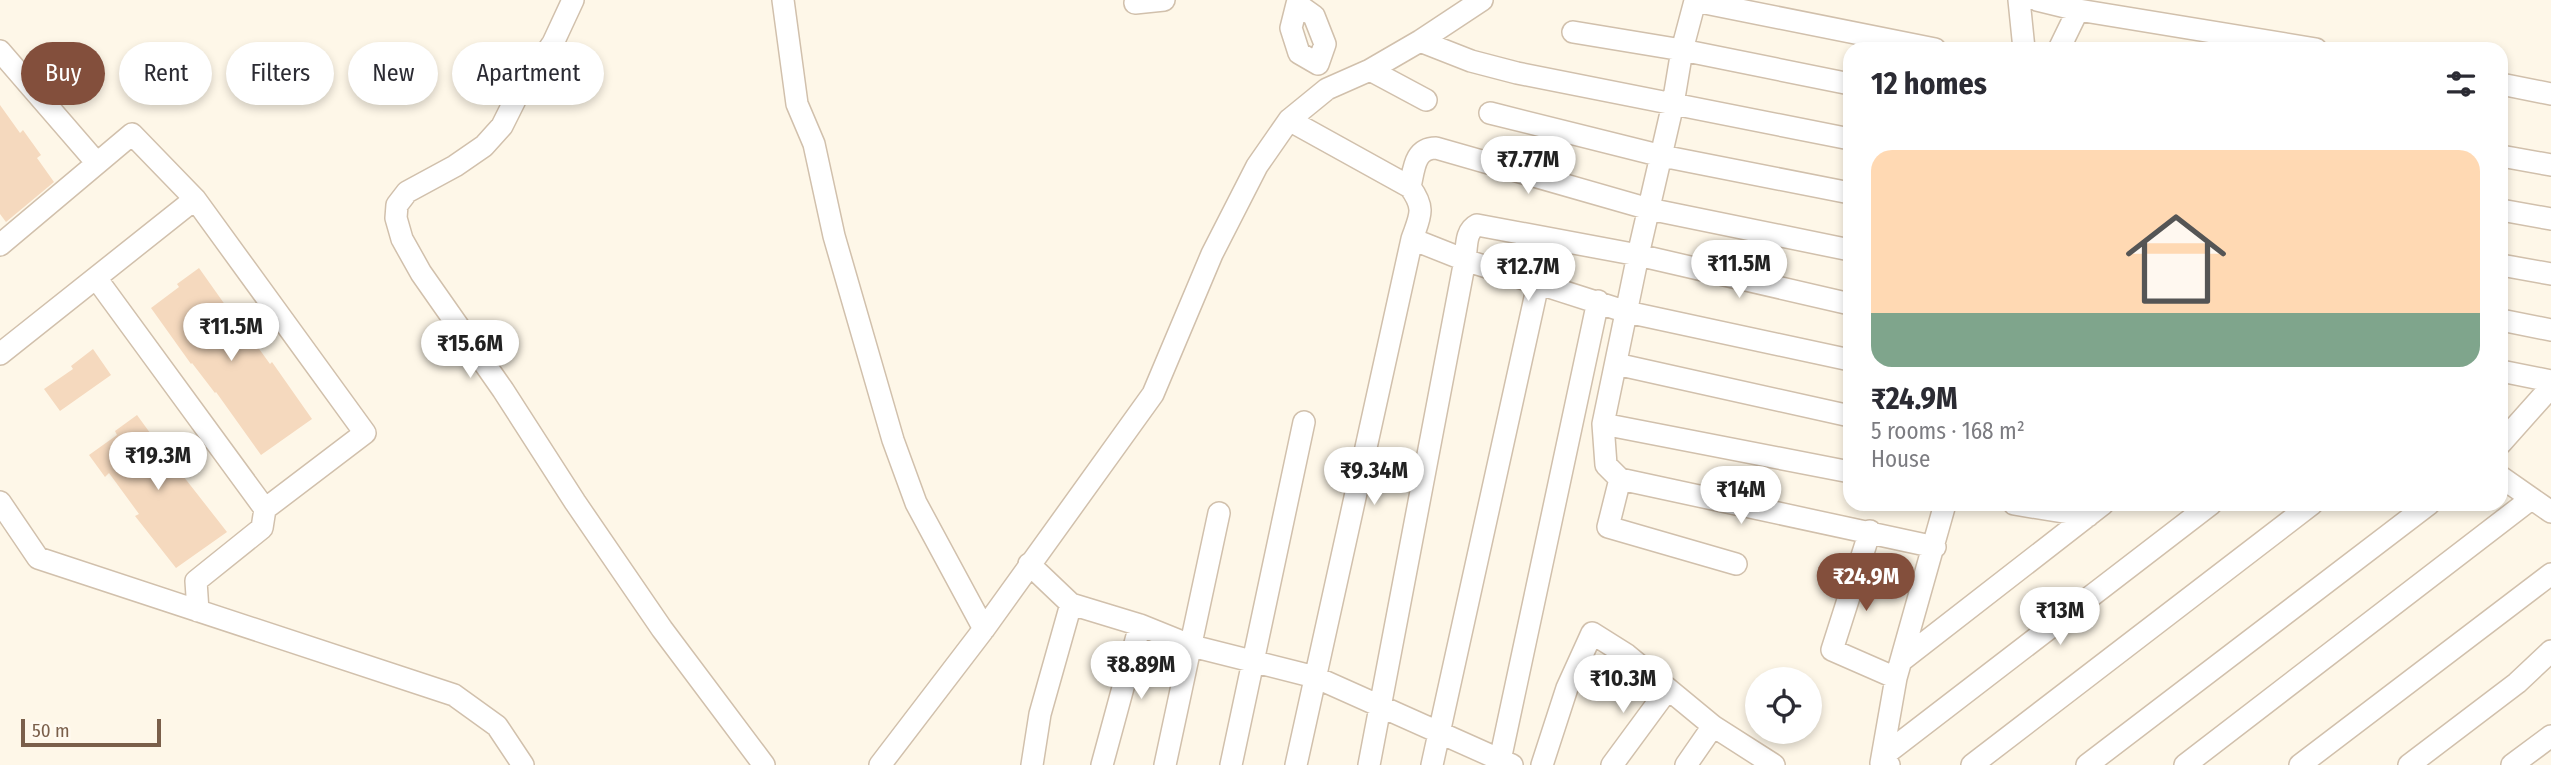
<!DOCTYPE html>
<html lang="en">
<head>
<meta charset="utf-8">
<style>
	:root { --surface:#fff; --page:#f2f2f3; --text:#2b2b33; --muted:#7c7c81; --accent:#834f3c }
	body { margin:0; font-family:"Fira Sans Condensed",sans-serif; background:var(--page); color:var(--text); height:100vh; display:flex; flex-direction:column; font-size:26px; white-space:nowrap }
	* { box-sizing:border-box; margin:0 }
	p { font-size:23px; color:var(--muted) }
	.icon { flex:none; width:38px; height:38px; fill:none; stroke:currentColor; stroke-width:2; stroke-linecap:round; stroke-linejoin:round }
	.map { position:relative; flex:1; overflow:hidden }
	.details { position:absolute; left:1843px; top:42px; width:665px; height:469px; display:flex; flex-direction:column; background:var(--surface); border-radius:21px; box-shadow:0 4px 10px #0003 }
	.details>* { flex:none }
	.guide { position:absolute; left:21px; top:42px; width:665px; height:63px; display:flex; gap:14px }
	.fabs { position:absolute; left:1745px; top:667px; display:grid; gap:14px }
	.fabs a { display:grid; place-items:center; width:77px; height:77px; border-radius:50%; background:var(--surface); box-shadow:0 4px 10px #0003; font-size:35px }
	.scale { position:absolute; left:21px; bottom:18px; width:140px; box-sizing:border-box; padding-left:7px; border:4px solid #7a5f4a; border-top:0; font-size:19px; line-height:24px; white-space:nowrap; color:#7a5f4a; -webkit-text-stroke:5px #fffaf0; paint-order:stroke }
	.price { position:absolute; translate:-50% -60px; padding:0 16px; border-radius:24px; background:#fff; color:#222; font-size:23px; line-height:46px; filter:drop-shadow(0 2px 4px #0008) }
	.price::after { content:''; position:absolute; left:50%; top:42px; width:21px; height:16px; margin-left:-10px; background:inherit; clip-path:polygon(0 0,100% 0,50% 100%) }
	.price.on { background:var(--accent); color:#fff }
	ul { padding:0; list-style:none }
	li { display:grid; align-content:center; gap:14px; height:371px; padding:0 28px }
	li span { display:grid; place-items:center; height:217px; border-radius:21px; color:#555 }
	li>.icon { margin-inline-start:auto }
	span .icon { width:126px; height:126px; fill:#fffc; stroke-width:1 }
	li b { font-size:30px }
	h2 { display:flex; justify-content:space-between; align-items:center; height:84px; padding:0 28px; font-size:30px }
	.pill { padding:0 24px; border-radius:32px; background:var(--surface); box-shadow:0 4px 10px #0003; font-size:24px; line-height:63px }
	.pill.on { background:var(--accent); color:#fff }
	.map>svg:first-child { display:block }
	.building { fill:#f5d9be }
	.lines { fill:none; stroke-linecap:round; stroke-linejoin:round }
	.minor-casing { stroke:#d1c0ac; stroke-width:24 }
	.minor { stroke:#fff; stroke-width:21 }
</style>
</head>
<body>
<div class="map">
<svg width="2551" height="765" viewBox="0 0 2551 765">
	<rect width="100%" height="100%" fill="#fef7e8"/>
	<!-- building -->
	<path class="building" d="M 0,105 L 20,133 L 23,130 L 41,155 L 37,158 L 54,182 L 6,222 L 0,214 Z
		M 199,268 L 245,333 L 247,332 L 270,364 L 272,362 L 312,419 L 261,455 L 216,392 L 215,393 L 192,363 L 191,364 L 151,308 L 179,287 L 177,284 Z
		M 93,349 L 111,375 L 60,411 L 44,389 L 73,369 L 71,366 Z
		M 137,415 L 161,448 L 166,444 L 184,470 L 180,472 L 227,532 L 176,568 L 135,516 L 139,514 L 109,473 L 105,477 L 89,455 L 117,435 L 115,431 Z"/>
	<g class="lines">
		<!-- minor casing -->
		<g class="minor-casing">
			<path id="minor" d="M 573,0 L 553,43 L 518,94 L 502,126 L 484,146 L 455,166 L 407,192 L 397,205 L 396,218 L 402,239 L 421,273 L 503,390 L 575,502 L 662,629 L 764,765
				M 783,0 L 797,104 L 814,144 L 834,236 L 893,440 L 916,503 L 984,629
				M 2019,0 L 2024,49
				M 2037,0 L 2078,10 L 2316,49
				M 1135,3 L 1164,0
				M 1297,4 L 1314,16 L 1325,44 L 1318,64 L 1299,53 L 1291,28 Z
				M 1573,32 L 1682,50 L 1850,84
				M 1420,41 L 1471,61 L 1517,73 L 1850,139
				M 2059,49 L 2078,10
				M 0,51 L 96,162
				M 1370,70 L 1426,100
				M 2501,84 L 2551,94
				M 1490,113 L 1662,156 L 1850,193
				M 1289,120 L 1410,187 C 1426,209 1420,216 1412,239 L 1465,260 L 1627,312 L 1850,360
				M 2501,156 L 2551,165
				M 1410,187 C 1414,170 1414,148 1436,148 L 1649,209 L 1850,250
				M 2501,210 L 2551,219
				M 0,245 L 132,134 L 195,199 L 365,433 L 265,509 L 262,528 L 196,581 L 198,611
				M 2501,265 L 2551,274
				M 96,278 L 265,509
				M 2501,320 L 2551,330
				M 0,354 L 195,199
				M 1616,364 L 1850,416
				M 2501,371 L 2551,381
				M 1603,424 L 1850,472
				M 2501,443 L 2551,387
				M 2501,477 L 2551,512
				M 1620,479 L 1935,547
				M 0,502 L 38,558 L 454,695 L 497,726 L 523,765
				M 2014,504 L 2088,516
				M 1870,531 L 1832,650 L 1896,678
				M 1029,564 L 1071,604 L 1140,625 L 1192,646 L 1315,677 L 1512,765
				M 1736,564 L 1608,527 L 1620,479 L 1606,465 L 1603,424 L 1638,255 L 1673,104 L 1682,50 L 1695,1 L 1935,49
				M 1901,661 L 2103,504
				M 1881,763 L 1896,678 L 1945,504
				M 880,765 L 984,629 L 1153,394 L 1212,254 L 1257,166 L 1289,120 L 1327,89 L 1370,70 L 1420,41 L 1482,0
				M 1032,765 L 1040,714 L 1071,604
				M 1102,765 L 1140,625
				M 1165,765 L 1219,513
				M 1231,765 L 1304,422
				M 1296,765 L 1412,239
				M 1369,765 L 1465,260 C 1467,247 1465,231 1477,225 L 1638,255 L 1850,304
				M 1432,765 L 1538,284
				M 1499,765 L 1598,301
				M 1542,765 L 1567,688 L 1592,633 L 1627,655 L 1713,726 L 1774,765
				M 1612,765 L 1668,689
				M 1686,765 L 1713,726
				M 1889,765 L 1883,756 L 2211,504
				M 1972,765 L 2312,504
				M 2087,765 L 2429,504
				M 2185,765 L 2531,499
				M 2300,765 L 2551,574
				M 2409,765 L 2517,683 L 2551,651
				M 2512,765 L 2551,736"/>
		</g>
		<!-- minor -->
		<use href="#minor" class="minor"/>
	</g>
</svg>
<div class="fabs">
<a><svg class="icon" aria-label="locate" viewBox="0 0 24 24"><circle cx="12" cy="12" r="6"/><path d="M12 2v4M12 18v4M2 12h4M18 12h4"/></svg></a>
</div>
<div class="scale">50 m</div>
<b class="price" style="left:1528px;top:196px">₹7.77M</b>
<b class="price" style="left:1739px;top:300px">₹11.5M</b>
<b class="price" style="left:1528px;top:303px">₹12.7M</b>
<b class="price" style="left:231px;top:363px">₹11.5M</b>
<b class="price" style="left:470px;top:380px">₹15.6M</b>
<b class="price" style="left:158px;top:492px">₹19.3M</b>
<b class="price" style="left:1374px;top:507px">₹9.34M</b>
<b class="price" style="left:1741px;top:526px">₹14M</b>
<b class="price on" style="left:1866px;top:613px">₹24.9M</b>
<b class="price" style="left:2060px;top:647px">₹13M</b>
<b class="price" style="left:1141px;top:701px">₹8.89M</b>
<b class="price" style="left:1623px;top:715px">₹10.3M</b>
<div class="guide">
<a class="pill on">Buy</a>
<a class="pill">Rent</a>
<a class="pill">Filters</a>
<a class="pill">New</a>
<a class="pill">Apartment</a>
</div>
<section class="details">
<h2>12 homes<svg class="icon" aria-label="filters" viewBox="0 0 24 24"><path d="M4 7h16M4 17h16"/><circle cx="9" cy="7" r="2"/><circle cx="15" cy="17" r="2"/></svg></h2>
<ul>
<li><span style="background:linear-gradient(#ffd9b3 75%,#7fa58c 0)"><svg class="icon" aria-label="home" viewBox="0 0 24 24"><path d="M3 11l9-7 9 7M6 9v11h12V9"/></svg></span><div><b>₹24.9M</b><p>5 rooms · 168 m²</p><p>House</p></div></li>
</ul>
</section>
</div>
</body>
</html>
